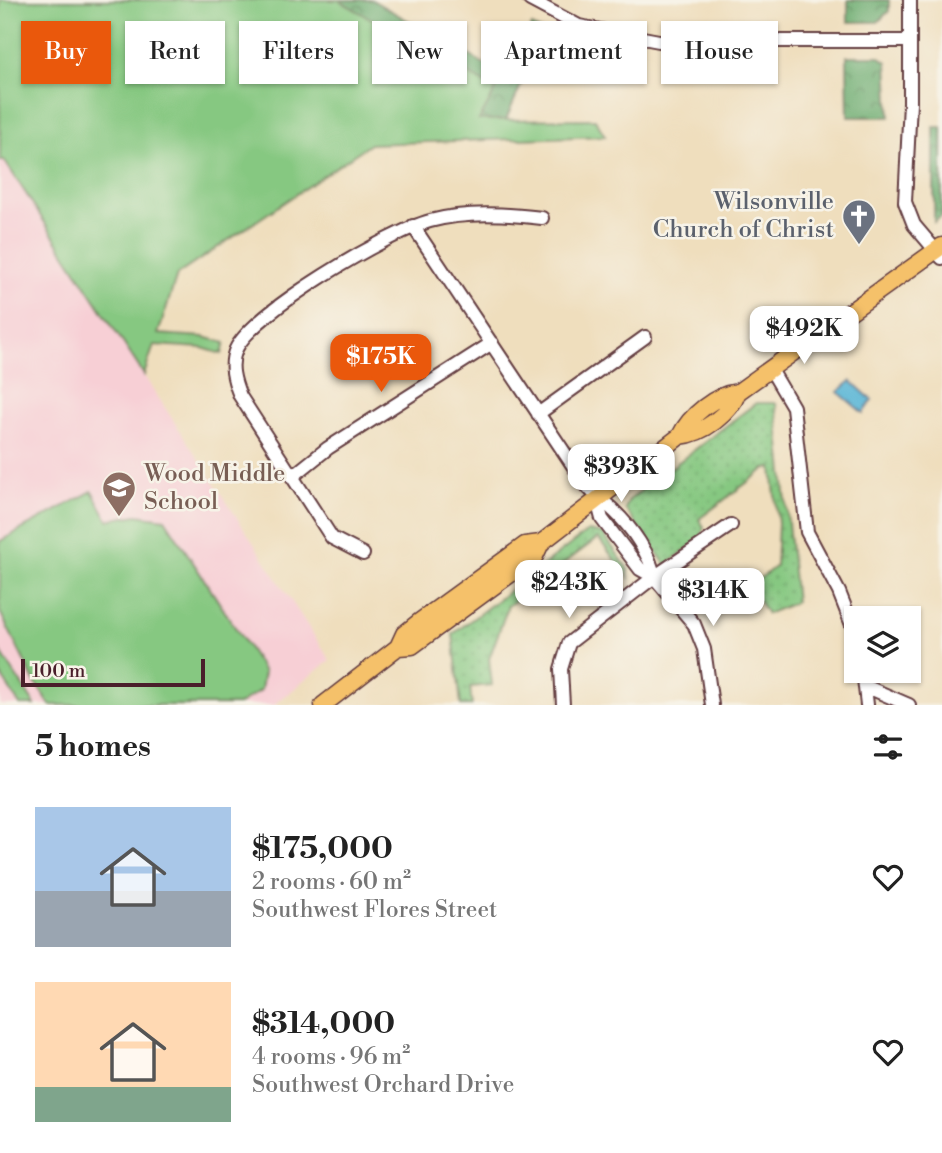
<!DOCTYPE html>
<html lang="en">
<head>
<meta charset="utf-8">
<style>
	:root { --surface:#fff; --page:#f2f2f2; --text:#222; --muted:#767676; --accent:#ea580c }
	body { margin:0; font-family:"Libre Bodoni",serif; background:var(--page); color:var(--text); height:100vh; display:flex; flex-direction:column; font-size:26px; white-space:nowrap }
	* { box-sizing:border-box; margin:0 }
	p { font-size:23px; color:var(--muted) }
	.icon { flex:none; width:38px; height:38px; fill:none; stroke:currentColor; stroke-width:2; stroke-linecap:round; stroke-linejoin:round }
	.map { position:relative; height:705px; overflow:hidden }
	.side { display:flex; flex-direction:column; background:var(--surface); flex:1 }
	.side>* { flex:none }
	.top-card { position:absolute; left:21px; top:21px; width:901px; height:63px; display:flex; gap:14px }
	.controls { position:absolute; left:844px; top:606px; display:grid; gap:14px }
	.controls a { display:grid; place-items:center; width:77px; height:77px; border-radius:0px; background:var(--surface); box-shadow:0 2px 5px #0004; font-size:35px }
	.scale { position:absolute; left:21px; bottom:18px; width:184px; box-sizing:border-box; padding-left:7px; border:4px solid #4a1f2b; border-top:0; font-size:19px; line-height:24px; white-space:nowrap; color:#4a1f2b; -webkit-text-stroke:5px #f7f3e8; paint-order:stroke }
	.price { position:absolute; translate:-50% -60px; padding:0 16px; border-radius:14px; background:#fff; color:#222; font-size:23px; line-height:46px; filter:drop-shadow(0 2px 4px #0008) }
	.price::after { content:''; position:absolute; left:50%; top:42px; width:21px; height:16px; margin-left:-10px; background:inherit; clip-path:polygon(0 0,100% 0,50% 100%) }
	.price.current { background:var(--accent); color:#fff }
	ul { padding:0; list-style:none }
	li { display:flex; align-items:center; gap:21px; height:175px; padding:0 35px }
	li span { display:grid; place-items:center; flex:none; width:196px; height:140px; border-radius:0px; color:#555 }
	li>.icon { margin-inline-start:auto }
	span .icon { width:84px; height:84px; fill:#fffc; stroke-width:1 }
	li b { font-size:30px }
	h2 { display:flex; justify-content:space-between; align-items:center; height:84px; padding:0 35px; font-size:30px }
	.chip { padding:0 24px; border-radius:0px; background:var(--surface); box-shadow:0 2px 5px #0004; font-size:24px; line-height:63px }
	.chip.current { background:var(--accent); color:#fff }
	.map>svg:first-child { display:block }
	.built { fill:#f7cfd5 }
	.grass { fill:url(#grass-dots); stroke:#687456; stroke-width:2 }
	.forest { fill:url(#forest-crowns); stroke:#5b664d; stroke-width:2 }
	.park { fill:#86c881; stroke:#687456; stroke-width:2 }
	.water { fill:#58b5d6; stroke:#516a80; stroke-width:2 }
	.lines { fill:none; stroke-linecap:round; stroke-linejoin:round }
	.minor-casing { stroke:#633c41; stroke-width:16 }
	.major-casing { stroke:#633c41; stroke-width:19 }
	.minor { stroke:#fff; stroke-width:12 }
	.major { stroke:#f5c16b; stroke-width:16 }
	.labels { text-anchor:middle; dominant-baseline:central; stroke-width:5; stroke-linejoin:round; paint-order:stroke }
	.worship-label { font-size:24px; fill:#5b616d; stroke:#f7f3e8; text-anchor:end }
	.education-label { font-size:24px; fill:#785e54; stroke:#f7f3e8; text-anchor:start }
</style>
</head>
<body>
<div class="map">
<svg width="942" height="705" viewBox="0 0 942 705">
	<defs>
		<pattern id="grass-dots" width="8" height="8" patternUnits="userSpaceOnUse" patternTransform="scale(1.75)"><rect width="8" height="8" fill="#86c881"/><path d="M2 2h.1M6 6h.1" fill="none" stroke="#75ab70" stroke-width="1.8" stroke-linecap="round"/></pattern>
		<pattern id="forest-crowns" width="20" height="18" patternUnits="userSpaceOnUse" patternTransform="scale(1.75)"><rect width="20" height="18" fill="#6cac6f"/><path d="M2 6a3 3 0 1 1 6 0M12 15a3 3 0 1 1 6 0" fill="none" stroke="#5b8b5b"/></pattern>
	</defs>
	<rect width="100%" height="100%" fill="#f7f3e8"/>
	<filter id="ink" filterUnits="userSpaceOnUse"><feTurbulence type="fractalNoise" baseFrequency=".0143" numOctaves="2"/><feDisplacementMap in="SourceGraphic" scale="14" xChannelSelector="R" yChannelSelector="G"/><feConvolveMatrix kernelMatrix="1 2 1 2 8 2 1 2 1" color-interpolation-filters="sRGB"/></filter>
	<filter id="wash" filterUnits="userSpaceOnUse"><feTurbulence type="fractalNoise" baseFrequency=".00686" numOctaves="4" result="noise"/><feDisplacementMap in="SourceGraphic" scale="28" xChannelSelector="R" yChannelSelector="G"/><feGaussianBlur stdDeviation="1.57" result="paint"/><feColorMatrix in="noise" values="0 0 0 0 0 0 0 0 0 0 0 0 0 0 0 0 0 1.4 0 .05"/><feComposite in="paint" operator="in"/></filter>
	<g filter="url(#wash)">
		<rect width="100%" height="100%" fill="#efdebd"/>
		<!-- built -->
		<path class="built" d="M 3,160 L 330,660 L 274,705 L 0,705 L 0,161 Z"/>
		<!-- grass -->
		<path class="grass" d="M 756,403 L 776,403 L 796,602 L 767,614 L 750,586 L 776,566 L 778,523 L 772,468 L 765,469 L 699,519 L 704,527 L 701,538 L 666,565 L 625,509 L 629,500 Z
			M 588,531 L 603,534 L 628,569 L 629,578 L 598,538 L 508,606 L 489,659 L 492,685 L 470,687 L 472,705 L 461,705 L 453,634 Z"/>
		<!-- forest -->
		<path class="forest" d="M 338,0 L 372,0 L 504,75 L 532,26 L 544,32 L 506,120 L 478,120 L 495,90 Z
			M 848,0 L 889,0 L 889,11 L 878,22 L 848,22 Z
			M 847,56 L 879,56 L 887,62 L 890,117 L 848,117 Z
			M 934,127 L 942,127 L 942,216 L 934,222 Z"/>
		<!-- park -->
		<path class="park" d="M 0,0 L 338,0 L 496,90 L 479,120 L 595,119 L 605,136 L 370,144 L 177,275 L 158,334 L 204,337 L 225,343 L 222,354 L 202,348 L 154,345 L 144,375 L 4,160 L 0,161 Z
			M 92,491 L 108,520 L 137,515 L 165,519 L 264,672 L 261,690 L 238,705 L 50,705 L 34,681 L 0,612 L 0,541 Z
			M 0,651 L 35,705 L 20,705 L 0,674 Z"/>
		<!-- water -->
		<path class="water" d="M 851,381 L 872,400 L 863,413 L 838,392 Z"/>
	</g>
	<g filter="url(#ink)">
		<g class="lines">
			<!-- minor casing -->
			<g class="minor-casing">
				<path id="minor" d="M 530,0 L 579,26 L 659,41 L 910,41
					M 910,0 L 910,103 L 905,202 L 914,225 L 942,258
					M 413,226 L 586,485 C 595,496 604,501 614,511 C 631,527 651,555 654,577
					M 770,368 L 793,407 L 807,532 L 839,592 L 856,635
					M 538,414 L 645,337
					M 293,476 L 328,448 L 492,343
					M 597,500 L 602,519 L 640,569 L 654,577 L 694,624 L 704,649 L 712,705
					M 363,554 L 332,538 L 240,396 C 234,381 229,365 236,349 C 253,312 389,232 430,221 C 467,211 506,214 542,218
					M 863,670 L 867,705
					M 865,686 L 909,705
					M 563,705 L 561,669 L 569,643 L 654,577 L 731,525"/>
			</g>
			<!-- major casing -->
			<g class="major-casing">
				<path id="major" d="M 680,436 C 703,434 730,414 738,392
					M 398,647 L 412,646 L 535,556 L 541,543
					M 323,705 L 398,647 L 404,634 L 419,622 L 525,545 L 541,543 L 680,436 C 690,415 715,395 738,392 L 942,246"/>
			</g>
			<!-- minor -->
			<use href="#minor" class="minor"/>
			<!-- major -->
			<use href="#major" class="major"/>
		</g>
	</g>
	<!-- icons -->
	<defs>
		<g id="church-pin" transform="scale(1.75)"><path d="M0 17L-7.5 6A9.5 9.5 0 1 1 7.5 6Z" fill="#6b7280" stroke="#f7f3e8"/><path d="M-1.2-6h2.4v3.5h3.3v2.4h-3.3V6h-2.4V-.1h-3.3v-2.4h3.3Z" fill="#fff"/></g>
		<g id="school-pin" transform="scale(1.75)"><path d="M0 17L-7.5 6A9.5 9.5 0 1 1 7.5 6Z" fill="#8d6e63" stroke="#f7f3e8"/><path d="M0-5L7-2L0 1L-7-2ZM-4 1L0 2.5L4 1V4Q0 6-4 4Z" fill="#fff"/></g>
	</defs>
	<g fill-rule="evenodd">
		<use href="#church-pin" x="859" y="216"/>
		<use href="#school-pin" x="119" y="488"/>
	</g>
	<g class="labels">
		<!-- worship labels -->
		<g class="worship-label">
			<text x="834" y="202">Wilsonville<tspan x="834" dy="28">Church of Christ</tspan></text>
		</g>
		<!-- education labels -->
		<g class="education-label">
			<text x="144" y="474">Wood Middle<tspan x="144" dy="28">School</tspan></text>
		</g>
	</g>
</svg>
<div class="controls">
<a><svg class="icon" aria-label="layers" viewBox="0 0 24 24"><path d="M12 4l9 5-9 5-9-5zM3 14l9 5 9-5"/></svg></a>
</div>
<div class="scale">100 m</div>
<b class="price" style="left:804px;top:366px">$492K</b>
<b class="price current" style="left:381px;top:394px">$175K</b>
<b class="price" style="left:621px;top:504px">$393K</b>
<b class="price" style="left:569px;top:620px">$243K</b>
<b class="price" style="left:713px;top:628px">$314K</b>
<div class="top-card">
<a class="chip current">Buy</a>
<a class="chip">Rent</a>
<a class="chip">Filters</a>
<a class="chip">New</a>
<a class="chip">Apartment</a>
<a class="chip">House</a>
</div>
</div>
<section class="side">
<h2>5 homes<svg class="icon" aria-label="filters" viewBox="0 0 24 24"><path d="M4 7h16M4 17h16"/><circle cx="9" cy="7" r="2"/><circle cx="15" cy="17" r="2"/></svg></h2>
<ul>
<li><span style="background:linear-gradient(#a9c7e8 60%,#9aa5b1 0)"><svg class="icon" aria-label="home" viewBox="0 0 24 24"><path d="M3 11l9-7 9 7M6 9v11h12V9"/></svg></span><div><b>$175,000</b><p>2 rooms · 60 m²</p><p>Southwest Flores Street</p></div><svg class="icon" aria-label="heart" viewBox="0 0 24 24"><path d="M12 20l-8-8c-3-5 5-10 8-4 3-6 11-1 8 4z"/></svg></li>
<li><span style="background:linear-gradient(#ffd9b3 75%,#7fa58c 0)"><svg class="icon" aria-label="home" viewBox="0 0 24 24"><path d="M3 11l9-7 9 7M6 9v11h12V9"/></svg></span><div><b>$314,000</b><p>4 rooms · 96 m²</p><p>Southwest Orchard Drive</p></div><svg class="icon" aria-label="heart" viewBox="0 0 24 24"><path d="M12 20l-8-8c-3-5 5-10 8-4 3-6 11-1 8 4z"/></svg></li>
</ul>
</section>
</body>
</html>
